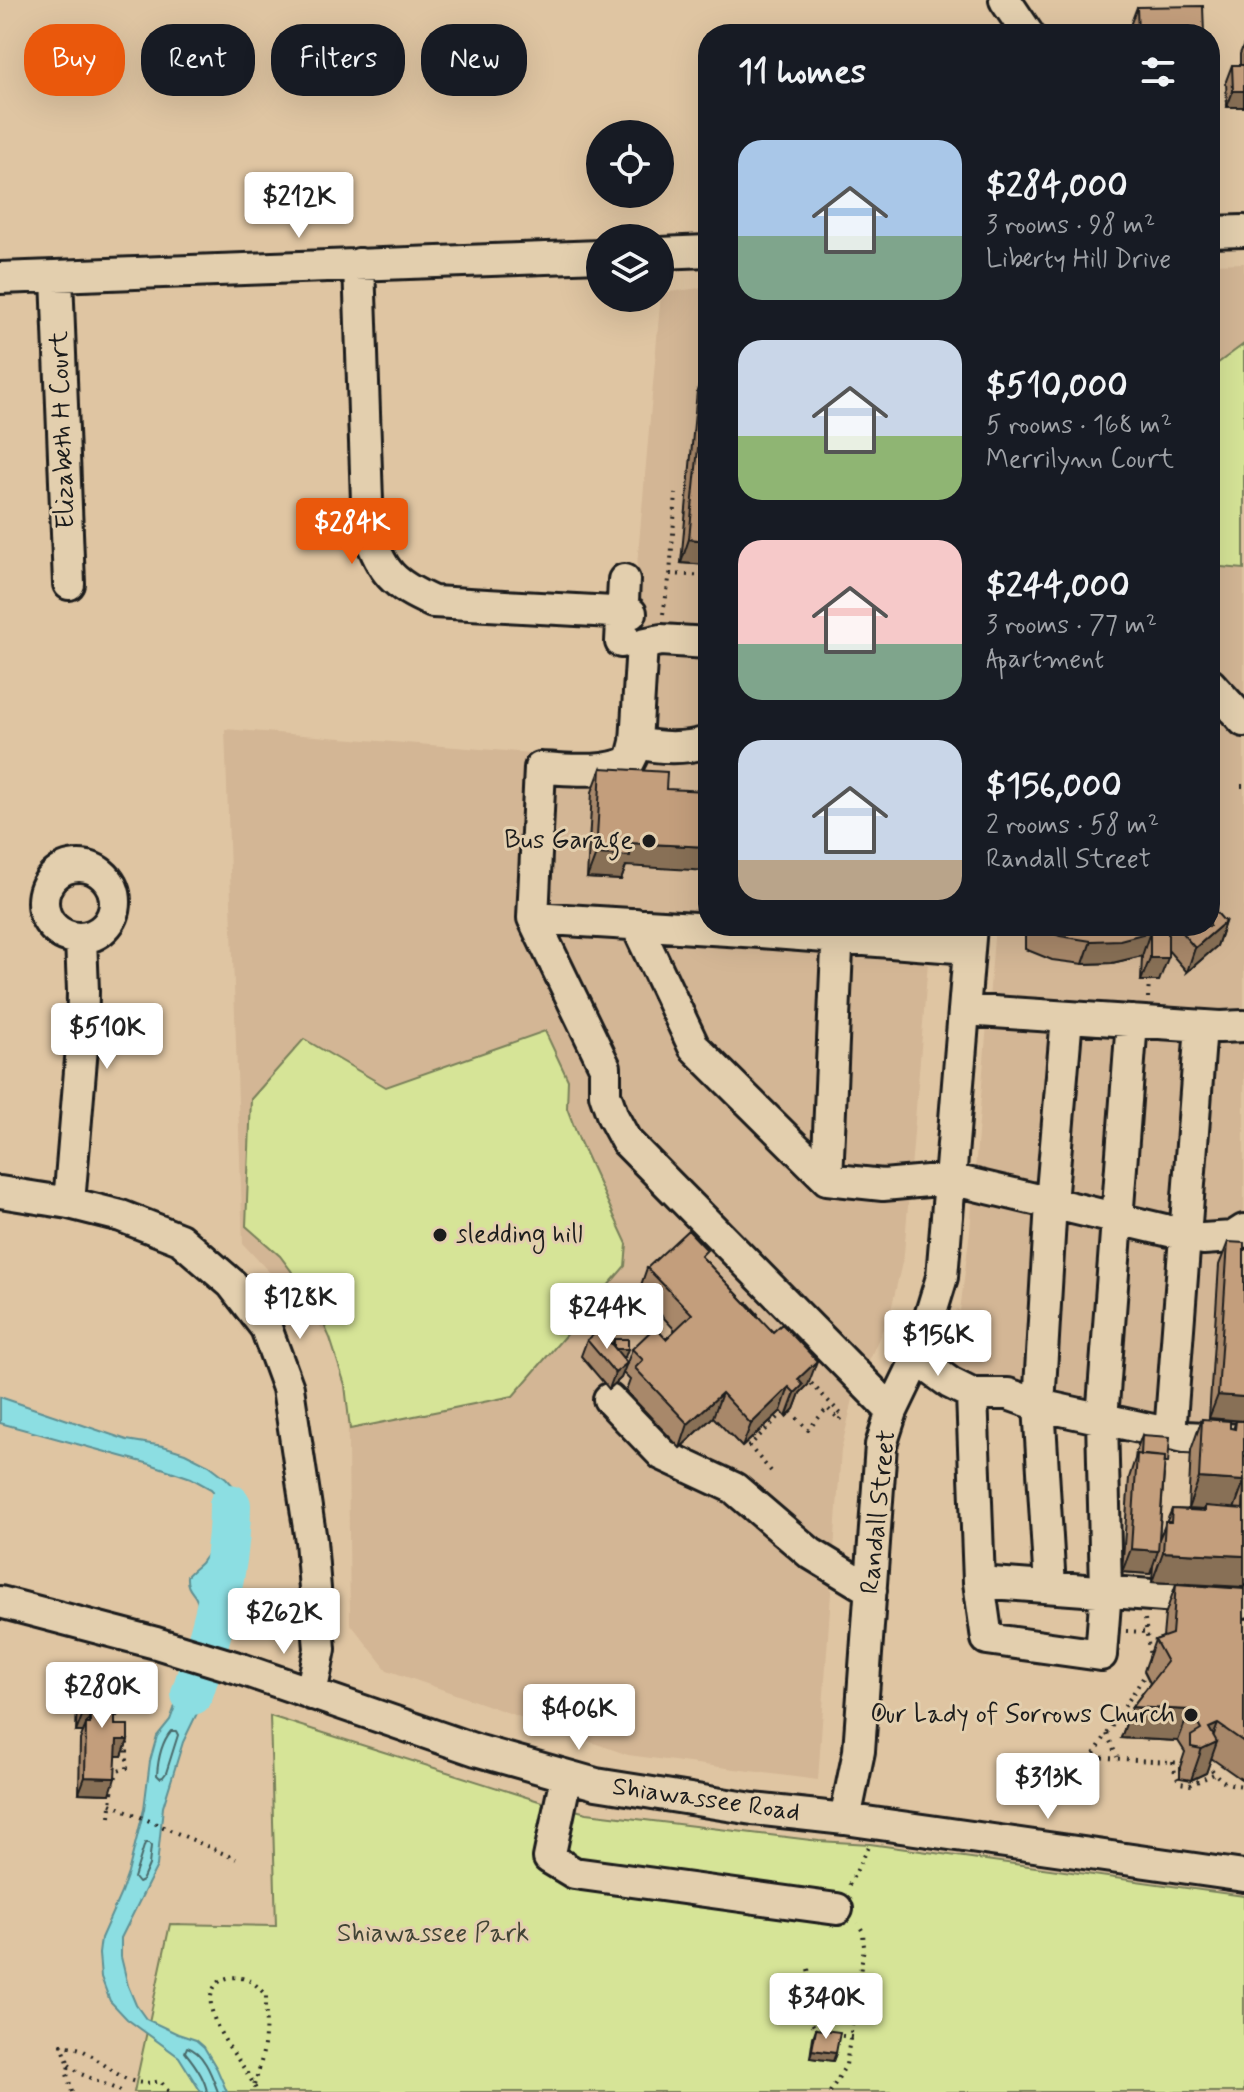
<!DOCTYPE html>
<html lang="en">
<head>
<meta charset="utf-8">
<style>
	:root { --surface:#171b24; --page:#242831; --text:#f1f3f6; --muted:#9ea1a6; --accent:#ea580c }
	body { margin:0; font-family:Mynerve,sans-serif; background:var(--page); color:var(--text); height:100vh; display:flex; flex-direction:column; font-size:30px; white-space:nowrap }
	* { box-sizing:border-box; margin:0 }
	p { font-size:26px; color:var(--muted) }
	.icon { flex:none; width:44px; height:44px; fill:none; stroke:currentColor; stroke-width:2; stroke-linecap:round; stroke-linejoin:round }
	.map { position:relative; flex:1; overflow:hidden }
	.sheet { position:absolute; left:698px; top:24px; width:522px; height:912px; display:flex; flex-direction:column; background:var(--surface); border-radius:32px; box-shadow:0 8px 32px #0002 }
	.sheet>* { flex:none }
	.hud { position:absolute; left:24px; top:24px; width:554px; height:72px; display:flex; gap:16px }
	.controls { position:absolute; left:586px; top:120px; display:grid; gap:16px }
	.controls a { display:grid; place-items:center; width:88px; height:88px; border-radius:50%; background:var(--surface); box-shadow:0 8px 32px #0002; font-size:40px }
	.price { position:absolute; translate:-50% -68px; padding:0 18px; border-radius:8px; background:#fff; color:#222; font-size:26px; line-height:52px; filter:drop-shadow(0 2px 4px #0008) }
	.price::after { content:''; position:absolute; left:50%; top:48px; width:24px; height:18px; margin-left:-12px; background:inherit; clip-path:polygon(0 0,100% 0,50% 100%) }
	.price.selected { background:var(--accent); color:#fff }
	ul { padding:0; list-style:none }
	li { display:flex; align-items:center; gap:24px; height:200px; padding:0 40px }
	li span { display:grid; place-items:center; flex:none; width:224px; height:160px; border-radius:24px; color:#555 }
	li>.icon { margin-inline-start:auto }
	span .icon { width:96px; height:96px; fill:#fffc; stroke-width:1 }
	li b { font-size:34px }
	h2 { display:flex; justify-content:space-between; align-items:center; height:96px; padding:0 40px; font-size:34px }
	.chip { padding:0 28px; border-radius:32px; background:var(--surface); box-shadow:0 8px 32px #0002; font-size:28px; line-height:72px }
	.chip.selected { background:var(--accent); color:#fff }
	.map>svg:first-child { display:block }
	.built { fill:#d3b695 }
	.green { fill:#d6e497; stroke:#79805a; stroke-width:2 }
	.water { fill:#8cdee2; stroke:#5f9093; stroke-width:2 }
	.lines { fill:none; stroke-linecap:round; stroke-linejoin:round }
	.shore { stroke:#496a6b; stroke-width:2 }
	.river { stroke:#8cdee2; stroke-width:42 }
	.minor-casing { stroke:#1c1c1c; stroke-width:36 }
	.path { stroke:#1c1c1c; stroke-width:4; stroke-dasharray:2 6; stroke-linecap:butt }
	.minor { stroke:#e3cfae; stroke-width:30 }
	.wall { fill:#a8886b; stroke:#1c1c1c; stroke-width:2 }
	.shaded-wall { fill:#886f57; stroke:#1c1c1c; stroke-width:2 }
	.building { fill:#c39e7c; stroke:#1c1c1c; stroke-width:2 }
	.poi-dot { fill:#1c1c1c; stroke:#e3cfae; stroke-width:3 }
	.labels { text-anchor:middle; dominant-baseline:central; stroke-width:6; stroke-linejoin:round; paint-order:stroke }
	.street-label { font-size:26px; fill:#1c1c1c; stroke:#e3cfae }
	.poi-label { font-size:26px; fill:#1c1c1c; stroke:#e3cfae; text-anchor:end }
	.park-label { font-size:26px; fill:#414435; stroke:#e3cfae }
</style>
</head>
<body>
<div class="map">
<svg width="1244" height="2092" viewBox="0 0 1244 2092">
	<rect width="100%" height="100%" fill="#dfc5a2"/>
	<filter id="ink" filterUnits="userSpaceOnUse"><feTurbulence type="fractalNoise" baseFrequency=".0125" numOctaves="2"/><feDisplacementMap in="SourceGraphic" scale="16" xChannelSelector="R" yChannelSelector="G"/><feConvolveMatrix kernelMatrix="1 2 1 2 8 2 1 2 1" color-interpolation-filters="sRGB"/></filter>
	<g filter="url(#ink)">
		<!-- built -->
		<path class="built" d="M 1244,263 L 1244,1430 L 1194,1426 L 1009,1382 L 976,1382 L 938,1361 L 957,1309 L 960,1311 L 970,1231 L 995,926 L 1210,926 L 1210,264 Z
			M 708,287 L 708,926 L 931,926 L 904,1254 L 891,1310 L 854,1395 L 841,1450 L 818,1780 L 628,1755 L 387,1670 L 350,1623 L 347,1355 L 243,1244 L 225,729 L 620,760 L 661,293 Z"/>
		<!-- green -->
		<path class="green" d="M 1244,344 L 1244,569 L 1210,566 L 1210,369 Z
			M 545,1031 L 568,1080 L 567,1108 L 580,1142 L 627,1244 L 625,1266 L 513,1396 L 350,1429 L 345,1385 L 330,1338 L 313,1300 L 280,1256 L 246,1226 L 251,1099 L 304,1039 L 386,1087 Z
			M 270,1716 L 542,1802 L 587,1813 L 819,1841 L 870,1844 L 1244,1896 L 1244,2092 L 134,2092 L 170,1924 L 276,1926 Z"/>
		<!-- water -->
		<path class="water" d="M 0,1397 L 127,1440 L 163,1446 L 185,1453 L 209,1465 L 226,1478 L 237,1490 L 243,1513 L 245,1534 L 243,1544 L 237,1555 L 221,1564 L 215,1569 L 210,1579 L 208,1591 L 209,1661 L 202,1703 L 183,1742 L 163,1807 L 157,1866 L 121,1938 L 121,1957 L 128,1986 L 136,2005 L 146,2019 L 178,2034 L 196,2040 L 204,2047 L 217,2069 L 227,2092 L 201,2092 L 179,2057 L 127,2019 L 110,2001 L 101,1977 L 99,1954 L 101,1938 L 121,1893 L 128,1873 L 144,1809 L 150,1761 L 157,1736 L 170,1720 L 174,1709 C 180,1687 202,1623 198,1604 C 196,1592 186,1592 187,1576 C 191,1571 197,1567 201,1563 C 214,1547 223,1519 220,1499 L 211,1489 L 191,1478 L 150,1464 L 0,1423 Z"/>
		<g class="lines">
			<!-- shore -->
			<path class="shore" d="M 230,1516 L 233,1516 L 236,1519 C 237,1533 238,1548 223,1553 L 219,1550 L 221,1538 Z
				M 171,1731 L 176,1731 L 178,1735 L 166,1773 L 163,1777 L 160,1778 L 157,1775 C 158,1759 161,1743 171,1731 Z
				M 145,1843 L 149,1843 L 151,1846 L 149,1865 L 142,1881 L 138,1883 L 134,1878 Z
				M 207,2092 C 205,2078 194,2063 185,2052 L 187,2047 C 204,2052 212,2076 218,2092"/>
			<!-- river -->
			<path class="river" d="M 192,1694 C 212,1633 230,1570 230,1505"/>
			<!-- minor casing -->
			<g class="minor-casing">
				<path id="minor" d="M 1005,0 L 1028,34
					M 1210,232 L 1244,231
					M 660,253 L 708,251
					M 359,264 L 368,531 C 382,573 393,584 433,602 L 631,613
					M 57,277 L 69,584
					M 0,278 L 600,256
					M 621,642 L 624,580
					M 708,643 L 661,640 L 642,644 L 636,742 L 633,754 L 629,762 C 601,774 570,769 540,768 L 533,918 L 605,1067 L 605,1094 L 613,1117 L 626,1141 L 892,1411
					M 1210,684 L 1244,721
					M 636,742 C 660,749 684,749 708,742
					M43 902a36 36 0 1 1 72 0a36 36 0 1 1-72 0Z
					M 533,918 L 760,932 L 969,948
					M 636,924 L 694,1047 L 827,1179 L 883,1185 L 950,1179 L 1203,1239 L 1233,1237 L 1244,1230
					M 964,1010 L 1220,1027 L 1244,1026
					M 827,1179 L 838,926
					M 0,1192 L 69,1203 L 121,1216 L 180,1239 L 232,1284 L 266,1328 L 288,1388 L 311,1541 L 320,1649 L 311,1694
					M 69,1203 L 82,1047 L 83,991 L 81,939
					M 917,1359 L 950,1383 L 972,1394 L 1008,1394 L 1039,1405 L 1185,1437 L 1244,1440
					M 972,1394 L 979,1582 L 1244,1602
					M 609,1399 L 663,1455 L 734,1488 L 810,1553 L 871,1590
					M 1170,1434 L 1201,1026
					M 979,1582 L 987,1639 L 1101,1655 L 1106,1590 L 1102,1419 L 1132,1021
					M 1050,1587 L 1039,1405 L 1051,1203 L 1067,1017
					M 0,1602 L 156,1643 L 238,1668 L 476,1750 L 596,1784 L 753,1809 L 845,1819 L 1244,1876
					M 566,1777 L 549,1858 L 574,1873 L 837,1909
					M 845,1819 L 859,1751 L 881,1445 L 892,1411 L 917,1359 L 942,1277 L 971,926"/>
			</g>
			<!-- path -->
			<path class="path" d="M 670,574 L 708,576
				M 663,614 L 670,574 L 676,494
				M 1241,786 L 1244,786
				M 1148,998 L 1149,981
				M 791,1412 L 808,1430 L 827,1408 L 840,1420 L 843,1416 L 808,1380
				M 771,1471 L 749,1446 L 783,1413
				M 1145,1619 L 1150,1658
				M 1126,1631 L 1147,1632
				M 1143,1678 L 1092,1757 L 1183,1763
				M 1107,1734 L 1117,1757
				M 1173,1762 L 1175,1773 L 1180,1783 L 1190,1785 L 1214,1774
				M 1207,1763 C 1219,1780 1223,1784 1244,1786
				M 111,1804 L 236,1859
				M 110,1817 L 113,1784 L 118,1771 L 127,1768 L 127,1741
				M 849,1885 L 869,1847
				M 808,1969 L 815,1995 L 812,2023 L 818,2032
				M 834,2035 L 852,2037
				M 69,2065 L 81,2074 L 123,2092
				M 254,2085 C 266,2053 266,2029 266,1995 C 261,1991 257,1985 252,1982 C 232,1971 208,1979 211,2005 C 215,2038 245,2062 257,2092
				M 72,2092 L 67,2074 L 69,2065 L 62,2045 C 67,2046 75,2047 80,2049 C 110,2064 123,2090 160,2081 L 169,2092
				M 830,2092 L 846,2065 L 864,1947 L 863,1932 L 858,1923"/>
			<!-- minor -->
			<use href="#minor" class="minor"/>
		</g>
		<!-- wall -->
		<path class="wall" d="M 1137,7 L 1204,34 L 1131,34 L 1131,23 Z
			M 1244,44 L 1244,107 L 1227,107 L 1226,81 L 1232,65 L 1240,65 L 1240,54 Z
			M 706,367 L 708,565 L 681,563 L 697,391 Z
			M 601,768 L 626,866 L 621,880 L 587,878 L 592,792 Z
			M 1225,922 L 1217,946 L 1187,972 L 1168,950 L 1159,981 L 1141,981 L 1142,956 L 1112,963 L 1083,964 L 1052,960 L 1025,949 L 1025,926 L 1210,926 Z
			M 1228,1242 L 1244,1421 L 1209,1418 L 1219,1265 Z
			M 704,1259 L 758,1316 L 808,1385 L 800,1393 L 794,1409 L 786,1417 L 781,1411 L 742,1447 L 713,1417 L 680,1448 L 626,1391 L 630,1380 L 623,1373 L 621,1378 L 609,1389 L 581,1356 L 587,1340 L 612,1344 L 614,1339 L 625,1357 L 623,1357 L 627,1363 L 632,1349 L 666,1339 L 675,1330 L 639,1291 L 647,1268 Z
			M 1202,1419 L 1233,1429 L 1236,1421 L 1244,1421 L 1244,1587 L 1152,1582 L 1153,1564 L 1150,1574 L 1122,1572 L 1129,1478 L 1135,1459 L 1136,1451 L 1142,1435 L 1164,1475 L 1159,1539 L 1172,1509 L 1204,1510 L 1188,1509 L 1191,1450 Z
			M 1176,1584 L 1244,1589 L 1244,1781 L 1211,1758 L 1206,1773 L 1191,1780 L 1180,1778 L 1180,1767 L 1185,1752 L 1178,1741 L 1121,1738 L 1132,1707 L 1150,1683 L 1144,1671 L 1155,1640 L 1163,1637 L 1165,1615 Z
			M 83,1684 L 128,1740 L 122,1756 L 116,1756 L 110,1794 L 79,1793 L 80,1740 L 83,1732 L 76,1732 L 77,1700 Z
			M 816,2029 L 836,2053 L 833,2061 L 810,2058 L 813,2037 Z"/>
		<!-- shaded-wall -->
		<path class="shaded-wall" d="M 1233,91 L 1244,91 L 1244,107 L 1227,107 Z
			M 689,539 L 708,541 L 708,565 L 681,563 Z
			M 631,843 L 708,847 L 708,871 L 626,866 L 621,880 L 587,878 L 596,854 Z
			M 1225,922 L 1217,946 L 1187,972 L 1195,948 Z
			M 1150,932 L 1142,956 L 1112,963 L 1083,964 L 1091,941 Z
			M 1150,958 L 1168,958 L 1159,981 L 1141,981 Z
			M 614,1349 L 628,1349 L 625,1357 L 611,1357 Z
			M 817,1361 L 808,1385 L 800,1393 L 794,1409 L 786,1417 L 795,1393 L 798,1379 Z
			M 627,1363 L 621,1378 L 609,1389 L 615,1373 Z
			M 789,1387 L 781,1411 L 742,1447 L 751,1424 Z
			M 722,1393 L 713,1417 L 680,1448 L 688,1424 Z
			M 1218,1395 L 1244,1397 L 1244,1421 L 1209,1418 Z
			M 1199,1478 L 1244,1481 L 1233,1512 L 1205,1506 L 1204,1510 L 1188,1509 Z
			M 1131,1549 L 1158,1551 L 1150,1574 L 1122,1572 Z
			M 1163,1552 L 1244,1556 L 1244,1587 L 1152,1582 Z
			M 1132,1707 L 1190,1710 L 1178,1741 L 1121,1738 Z
			M 82,1716 L 90,1716 L 83,1732 L 76,1732 Z
			M 1218,1724 L 1210,1745 L 1217,1742 L 1206,1773 L 1191,1780 L 1209,1728 Z
			M 117,1740 L 128,1740 L 122,1756 L 111,1756 Z
			M 85,1777 L 115,1778 L 110,1794 L 79,1793 Z
			M 812,2050 L 836,2053 L 833,2061 L 810,2058 Z"/>
		<!-- building -->
		<path class="building" d="M 1203,6 L 1204,34 L 1138,34 L 1137,7 Z
			M 1232,65 L 1244,65 L 1244,91 L 1233,91 Z
			M 706,367 L 708,367 L 708,541 L 689,539 Z
			M 601,768 L 667,772 L 666,789 L 708,791 L 708,847 L 631,843 L 630,856 L 596,854 Z
			M 1210,788 L 1212,790 L 1210,849 Z
			M 1210,905 L 1225,922 L 1195,948 L 1176,926 L 1210,926 Z
			M 1034,926 L 1168,926 L 1168,958 L 1150,958 L 1150,932 L 1120,940 L 1091,941 L 1060,936 Z
			M 688,1230 L 707,1250 L 701,1256 L 773,1332 L 782,1324 L 817,1361 L 798,1379 L 803,1385 L 795,1393 L 789,1387 L 751,1424 L 722,1393 L 688,1424 L 635,1368 L 643,1360 L 632,1349 L 655,1327 L 666,1339 L 692,1314 L 647,1268 Z
			M 1228,1242 L 1244,1243 L 1244,1397 L 1218,1395 Z
			M 747,1302 L 758,1314 L 757,1316 L 746,1303 Z
			M 600,1330 L 627,1363 L 615,1373 L 587,1340 Z
			M 614,1339 L 628,1339 L 628,1349 L 616,1349 L 614,1347 Z
			M 1202,1419 L 1230,1421 L 1230,1428 L 1235,1429 L 1236,1421 L 1244,1421 L 1244,1481 L 1199,1478 Z
			M 1142,1435 L 1170,1437 L 1168,1463 L 1165,1463 L 1165,1457 L 1141,1455 Z
			M 1137,1454 L 1165,1457 L 1158,1551 L 1131,1549 Z
			M 1244,1482 L 1244,1556 L 1163,1552 L 1165,1522 L 1171,1522 L 1172,1509 L 1205,1511 L 1205,1506 L 1243,1509 Z
			M 1176,1584 L 1244,1589 L 1244,1742 L 1218,1724 L 1209,1728 L 1217,1742 L 1202,1749 L 1191,1747 L 1191,1736 L 1201,1730 L 1190,1710 L 1132,1707 L 1167,1662 L 1155,1640 L 1172,1634 Z
			M 83,1684 L 119,1685 L 118,1716 L 115,1716 L 115,1725 L 128,1725 L 128,1740 L 117,1740 L 115,1778 L 85,1777 L 86,1724 L 90,1724 L 90,1716 L 82,1716 Z
			M 816,2029 L 840,2032 L 836,2053 L 812,2050 Z"/>
	</g>
	<!-- markers -->
	<g class="poi-dot">
		<circle cx="649" cy="841" r="8"/>
		<circle cx="440" cy="1235" r="8"/>
		<circle cx="1191" cy="1715" r="8"/>
	</g>
	<g class="labels">
		<!-- street labels -->
		<g class="street-label">
			<text transform="translate(63 430) rotate(-92)">Elizabeth H Court</text>
			<text transform="translate(879 1512) rotate(-84)">Randall Street</text>
			<text transform="translate(706 1800) rotate(8)">Shiawassee Road</text>
		</g>
		<!-- poi labels -->
		<g class="poi-label">
			<text x="633" y="841">Bus Garage</text>
			<text x="456" y="1235" text-anchor="start">sledding hill</text>
			<text x="1175" y="1715">Our Lady of Sorrows Church</text>
		</g>
		<!-- park labels -->
		<g class="park-label">
			<text x="433" y="1934">Shiawassee Park</text>
		</g>
	</g>
</svg>
<div class="controls">
<a><svg class="icon" aria-label="locate" viewBox="0 0 24 24"><circle cx="12" cy="12" r="6"/><path d="M12 2v4M12 18v4M2 12h4M18 12h4"/></svg></a>
<a><svg class="icon" aria-label="layers" viewBox="0 0 24 24"><path d="M12 4l9 5-9 5-9-5zM3 14l9 5 9-5"/></svg></a>
</div>
<b class="price" style="left:299px;top:240px">$212K</b>
<b class="price selected" style="left:352px;top:566px">$284K</b>
<b class="price" style="left:107px;top:1071px">$510K</b>
<b class="price" style="left:300px;top:1341px">$128K</b>
<b class="price" style="left:607px;top:1351px">$244K</b>
<b class="price" style="left:938px;top:1378px">$156K</b>
<b class="price" style="left:284px;top:1656px">$262K</b>
<b class="price" style="left:102px;top:1730px">$280K</b>
<b class="price" style="left:579px;top:1752px">$406K</b>
<b class="price" style="left:1048px;top:1821px">$313K</b>
<b class="price" style="left:826px;top:2041px">$340K</b>
<div class="hud">
<a class="chip selected">Buy</a>
<a class="chip">Rent</a>
<a class="chip">Filters</a>
<a class="chip">New</a>
</div>
<section class="sheet">
<h2>11 homes<svg class="icon" aria-label="filters" viewBox="0 0 24 24"><path d="M4 7h16M4 17h16"/><circle cx="9" cy="7" r="2"/><circle cx="15" cy="17" r="2"/></svg></h2>
<ul>
<li><span style="background:linear-gradient(#a9c7e8 60%,#7fa58c 0)"><svg class="icon" aria-label="home" viewBox="0 0 24 24"><path d="M3 11l9-7 9 7M6 9v11h12V9"/></svg></span><div><b>$284,000</b><p>3 rooms · 98 m²</p><p>Liberty Hill Drive</p></div></li>
<li><span style="background:linear-gradient(#c9d6e8 60%,#8fb573 0)"><svg class="icon" aria-label="home" viewBox="0 0 24 24"><path d="M3 11l9-7 9 7M6 9v11h12V9"/></svg></span><div><b>$510,000</b><p>5 rooms · 168 m²</p><p>Merrilynn Court</p></div></li>
<li><span style="background:linear-gradient(#f6c9c9 65%,#7fa58c 0)"><svg class="icon" aria-label="home" viewBox="0 0 24 24"><path d="M3 11l9-7 9 7M6 9v11h12V9"/></svg></span><div><b>$244,000</b><p>3 rooms · 77 m²</p><p>Apartment</p></div></li>
<li><span style="background:linear-gradient(#c9d6e8 75%,#b9a48a 0)"><svg class="icon" aria-label="home" viewBox="0 0 24 24"><path d="M3 11l9-7 9 7M6 9v11h12V9"/></svg></span><div><b>$156,000</b><p>2 rooms · 58 m²</p><p>Randall Street</p></div></li>
</ul>
</section>
</div>
</body>
</html>
